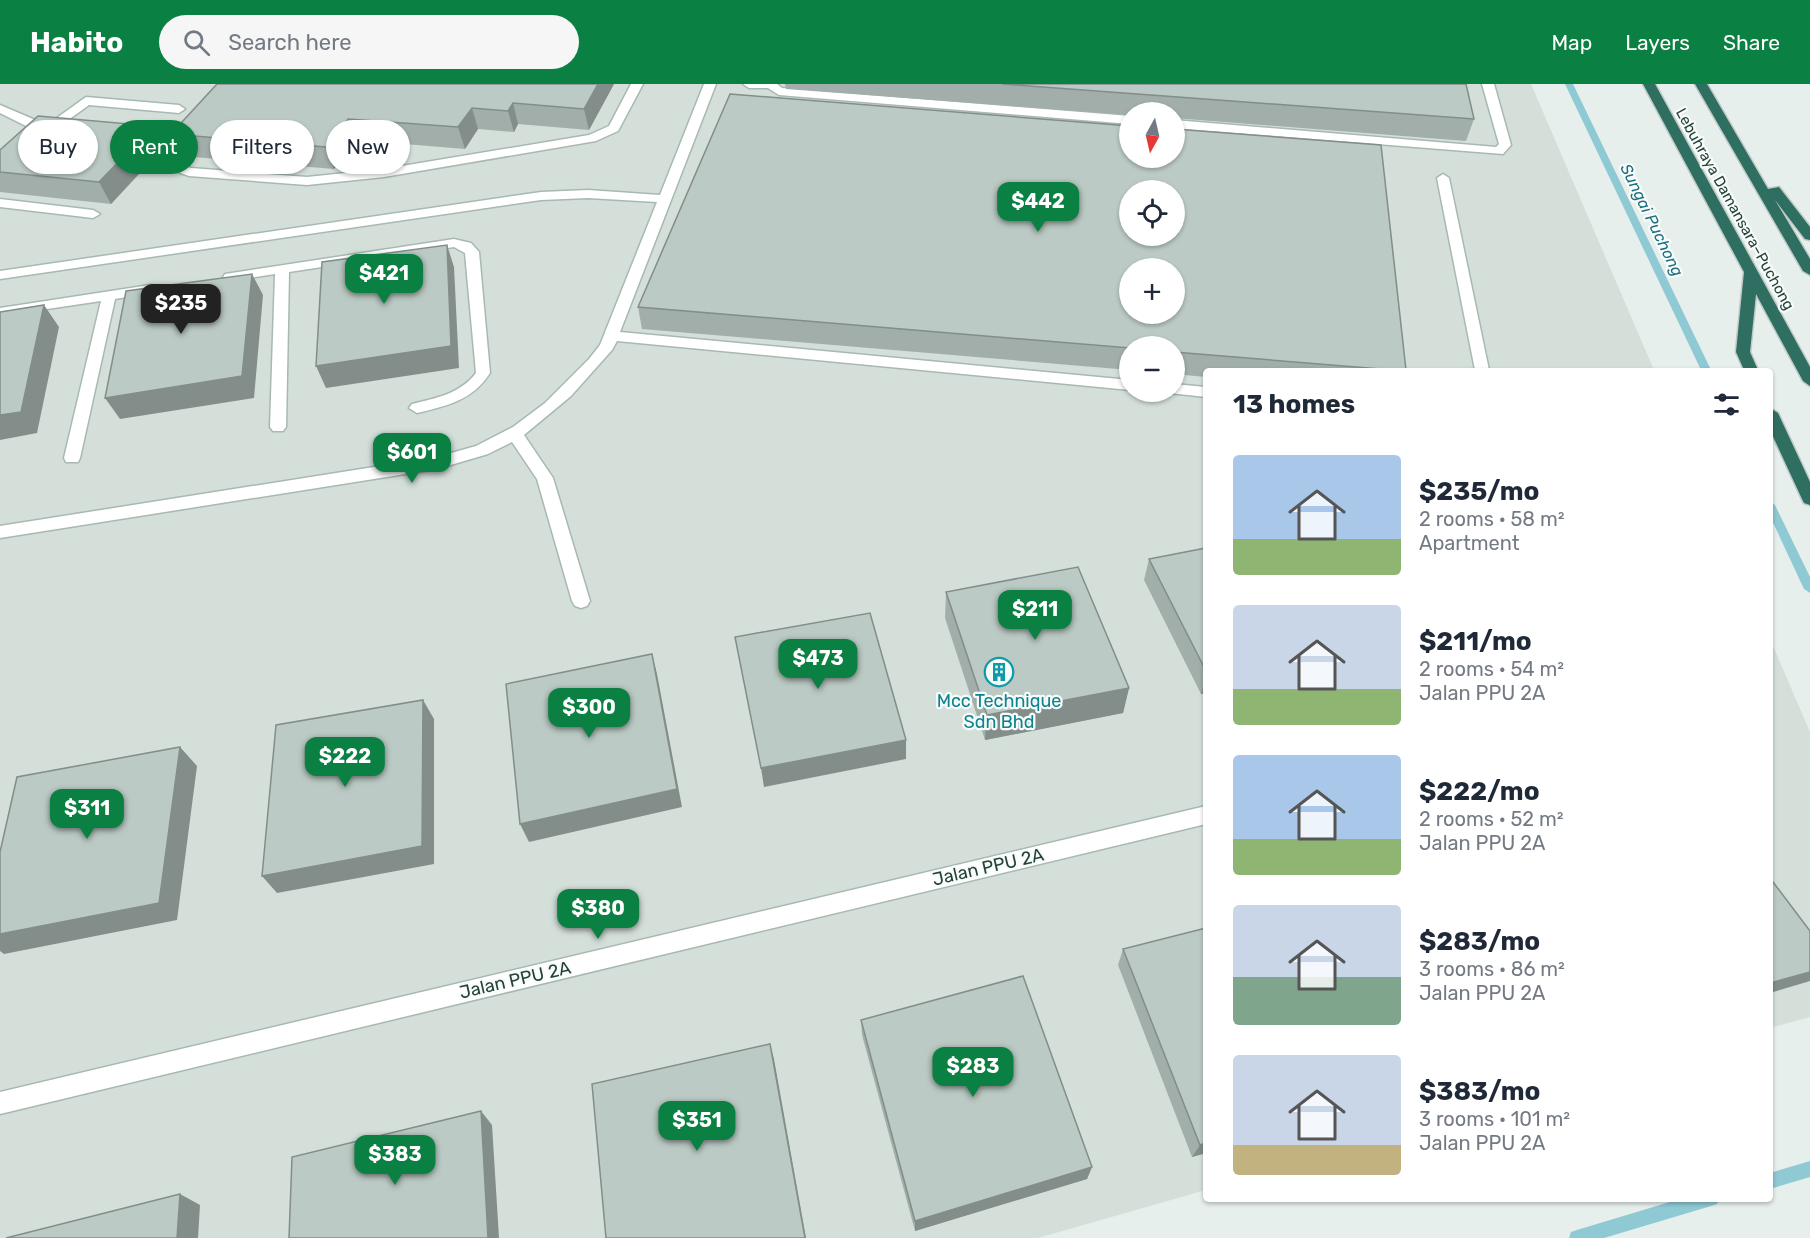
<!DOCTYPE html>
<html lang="en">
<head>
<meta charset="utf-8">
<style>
	:root { --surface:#fff; --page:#f6f6f7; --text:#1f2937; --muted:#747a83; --accent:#0b8043 }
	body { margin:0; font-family:Rubik,sans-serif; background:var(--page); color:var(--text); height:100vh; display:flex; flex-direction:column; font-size:22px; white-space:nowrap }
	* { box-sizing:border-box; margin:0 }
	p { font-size:20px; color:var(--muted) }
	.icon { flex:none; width:33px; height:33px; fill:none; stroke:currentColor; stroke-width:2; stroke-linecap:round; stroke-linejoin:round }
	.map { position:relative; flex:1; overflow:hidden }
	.sheet { position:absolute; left:1203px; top:284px; width:570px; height:834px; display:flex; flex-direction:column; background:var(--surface); border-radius:6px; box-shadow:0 2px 4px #0004 }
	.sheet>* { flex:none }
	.banner { position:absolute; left:18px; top:36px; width:570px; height:54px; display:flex; gap:12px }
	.needle { width:39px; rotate:188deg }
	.buttons { position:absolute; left:1119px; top:18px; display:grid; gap:12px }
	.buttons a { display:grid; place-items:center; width:66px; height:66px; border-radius:50%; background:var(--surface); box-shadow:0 2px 4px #0004; font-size:30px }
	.price { position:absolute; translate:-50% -51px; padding:0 14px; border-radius:12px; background:var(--accent); color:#fff; font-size:20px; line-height:39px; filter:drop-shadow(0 2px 3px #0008) }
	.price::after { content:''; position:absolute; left:50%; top:36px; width:18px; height:14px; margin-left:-9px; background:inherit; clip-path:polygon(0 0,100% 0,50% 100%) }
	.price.current { background:#222; color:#fff }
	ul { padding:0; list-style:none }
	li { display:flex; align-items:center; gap:18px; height:150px; padding:0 30px }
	li span { display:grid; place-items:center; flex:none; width:168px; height:120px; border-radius:6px; color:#555 }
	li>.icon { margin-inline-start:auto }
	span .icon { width:72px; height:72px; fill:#fffc; stroke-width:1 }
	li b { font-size:26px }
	h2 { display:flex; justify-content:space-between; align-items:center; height:72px; padding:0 30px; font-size:26px }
	.pill { padding:0 21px; border-radius:27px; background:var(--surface); box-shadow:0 2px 4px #0004; font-size:21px; line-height:54px }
	.pill.current { background:var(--accent); color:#fff }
	header { display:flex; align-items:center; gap:36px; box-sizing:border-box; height:84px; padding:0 30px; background:var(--accent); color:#fff }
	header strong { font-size:28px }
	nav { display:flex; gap:33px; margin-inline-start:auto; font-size:21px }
	.search { width:420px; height:54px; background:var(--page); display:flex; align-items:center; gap:15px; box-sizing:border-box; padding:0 21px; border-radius:33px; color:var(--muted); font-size:22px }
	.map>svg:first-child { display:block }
	.built { fill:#d4dfda; fill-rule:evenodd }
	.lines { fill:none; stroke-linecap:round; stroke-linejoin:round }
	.stream { fill:#8ec9d4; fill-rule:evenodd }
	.minor-casing { stroke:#a8b8b2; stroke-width:3 }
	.highway-casing { stroke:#c2cac8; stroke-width:3 }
	.minor { fill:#fff; fill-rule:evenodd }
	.highway { fill:#2f6f62; fill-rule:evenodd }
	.wall { fill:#a1aea9; fill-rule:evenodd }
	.shaded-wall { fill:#838d89 }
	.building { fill:#bbcac4; stroke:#838d89; stroke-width:1.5; fill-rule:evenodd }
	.labels { text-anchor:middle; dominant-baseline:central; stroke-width:4.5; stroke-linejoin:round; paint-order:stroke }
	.far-street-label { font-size:15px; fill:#24423a; stroke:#f7fbf9 }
	.far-water-label { font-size:16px; font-style:italic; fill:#1c6f80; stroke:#f7fbf9 }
	.culture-label { font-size:18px; fill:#0d838f; stroke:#f7fbf9 }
	.street-label { font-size:18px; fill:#24423a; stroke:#f7fbf9 }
</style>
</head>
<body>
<header>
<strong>Habito</strong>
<div class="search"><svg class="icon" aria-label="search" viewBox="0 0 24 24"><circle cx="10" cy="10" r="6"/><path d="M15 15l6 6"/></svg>Search here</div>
<nav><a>Map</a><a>Layers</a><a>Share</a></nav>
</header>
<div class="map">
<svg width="1810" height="1154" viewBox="0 0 1810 1154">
	<rect width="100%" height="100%" fill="#e6efeb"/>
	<!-- built -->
	<path class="built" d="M 0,0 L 1531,0 L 1654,286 L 1206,286 L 1206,1106 L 1038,1154 L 0,1154 ZM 1130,28 L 1174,28 L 1174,74 L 1130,74 ZM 1130,106 L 1174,106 L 1174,152 L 1130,152 ZM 1130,184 L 1174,184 L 1174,230 L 1130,230 ZM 1130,262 L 1174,262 L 1174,308 L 1130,308 Z
		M 1770,555 L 1810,648 L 1810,933 L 1770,944 Z"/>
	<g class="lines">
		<!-- stream -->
		<path class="stream" d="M 1565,0 L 1573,0 L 1711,286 L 1701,286 Z
			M 1770,417 L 1775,421 L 1810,493 L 1810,509 L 1804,505 L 1770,432 Z
			M 1810,1077 L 1810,1093 L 1770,1105 L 1770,1089 Z
			M 1683,1114 L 1719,1114 L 1717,1120 L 1711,1122 L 1604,1154 L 1569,1154 L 1571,1148 L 1577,1146 Z"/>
		<!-- minor casing -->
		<g class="minor-casing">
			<path id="minor" d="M 631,0 L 643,0 L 618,47 L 596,57 L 384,93 L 307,101 L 189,92 L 172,86 L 166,73 L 190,45 L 194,44 L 200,48 L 178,73 L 181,81 L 191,84 L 307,93 L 384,85 L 589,51 L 609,42 Z
				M 704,0 L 716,0 L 620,248 L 1130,296 L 1130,306 L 617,257 L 612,266 L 571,312 L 524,351 L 553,394 L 590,517 L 587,522 L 581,524 L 575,522 L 572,517 L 537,395 L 512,358 L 488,370 L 437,385 L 0,454 L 0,442 L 437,373 L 476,362 L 513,343 L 545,319 L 589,275 L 600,261 L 657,118 L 588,114 L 541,116 L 0,195 L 0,187 L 541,108 L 588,106 L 660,111 Z
				M 743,0 L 777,0 L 782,4 L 1130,32 L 1130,40 L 779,11 L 768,4 L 749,4 Z
				M 1482,0 L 1494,0 L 1511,61 L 1503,70 L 1174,44 L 1174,36 L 1496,63 L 1499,60 Z
				M 86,13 L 179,21 L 185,25 L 179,29 L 89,21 L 46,52 L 0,29 L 0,21 L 47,41 Z
				M 1443,90 L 1449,94 L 1489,286 L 1475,286 L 1437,94 Z
				M 0,115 L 93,126 L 100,130 L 93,134 L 0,123 Z
				M 454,155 L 471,159 L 479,168 L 490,289 C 473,316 447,322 417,329 L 409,324 L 412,320 C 436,314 460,310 476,289 L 465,169 L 454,163 L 289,188 L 286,343 L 283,347 L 273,347 L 270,343 L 275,190 L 230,197 L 223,193 L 225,190 Z
				M 150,201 L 155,202 L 157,205 L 155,208 L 115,215 L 80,374 L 78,378 L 66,378 L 64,374 L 101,217 L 0,232 L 0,224 Z
				M 1174,300 L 1206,303 L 1206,313 L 1169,309 L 1174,308 Z
				M 1206,722 L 1206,740 L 0,1030 L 0,1008 Z"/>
		</g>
		<!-- highway casing -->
		<g class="highway-casing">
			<path id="highway" d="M 1643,0 L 1655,0 L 1810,283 L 1810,302 L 1803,297 L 1756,210 L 1750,268 L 1758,286 L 1744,286 L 1736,268 L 1744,188 Z
				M 1695,0 L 1707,0 L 1768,105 L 1779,103 L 1810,143 L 1810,156 L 1805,155 L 1775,116 L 1810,175 L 1810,191 L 1803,187 Z
				M 1770,324 L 1778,329 L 1810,398 L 1810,421 L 1804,419 L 1802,415 L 1770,346 Z"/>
		</g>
		<!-- minor -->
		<use href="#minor" class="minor"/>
		<!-- highway -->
		<use href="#highway" class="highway"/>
	</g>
	<!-- wall -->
	<path class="wall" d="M 614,0 L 589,46 L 518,40 L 514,48 L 478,45 L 465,65 L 356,56 L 334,85 L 182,72 L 171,50 Z
		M 785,0 L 1466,0 L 1474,35 L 1466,57 L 1174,34 L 1174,28 L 1130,28 L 1130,31 L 786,5 Z
		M 730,10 L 1130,42 L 1130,74 L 1174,74 L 1174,45 L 1381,61 L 1406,286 L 1206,286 L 1206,293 L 1174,290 L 1174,262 L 1130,262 L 1130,286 L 642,245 L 638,223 ZM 1130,106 L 1174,106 L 1174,152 L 1130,152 ZM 1130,184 L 1174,184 L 1174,230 L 1130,230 Z
		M 164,63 L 111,120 L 0,108 L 0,66 Z
		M 1206,464 L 1206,609 L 1201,610 L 1144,496 L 1149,475 Z
		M 946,508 L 1129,604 L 1123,629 L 985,656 L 945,534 Z
		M 1123,865 L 1206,1069 L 1192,1073 L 1118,881 Z
		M 861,936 L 1092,1083 L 1087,1095 L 915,1147 L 862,951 Z"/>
	<!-- shaded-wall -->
	<path class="shaded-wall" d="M 598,0 L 614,0 L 589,46 L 584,25 Z
		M 513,19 L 518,40 L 514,48 L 508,27 Z
		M 472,24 L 478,45 L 465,65 L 458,43 Z
		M 348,35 L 356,56 L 334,85 L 326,63 Z
		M 153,42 L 164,63 L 111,120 L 99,98 Z
		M 447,161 L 454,183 L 459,284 L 326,304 L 316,282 Z
		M 252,190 L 263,211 L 254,314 L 120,335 L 105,314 Z
		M 44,221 L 59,243 L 37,349 L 0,356 L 0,331 Z
		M 652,570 L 657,590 L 682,723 L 529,758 L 520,740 Z
		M 1206,595 L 1206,609 L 1201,610 Z
		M 1129,604 L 1123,629 L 985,656 L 987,631 Z
		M 423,616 L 434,635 L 434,780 L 277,809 L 262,792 Z
		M 906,656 L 906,675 L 764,703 L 761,684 Z
		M 180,663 L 197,682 L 177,836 L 4,870 L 0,867 L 0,850 Z
		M 1810,888 L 1810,897 L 1770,909 L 1770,899 Z
		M 770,960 L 774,975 L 806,1154 L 805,1154 Z
		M 481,1027 L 492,1041 L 499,1154 L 488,1154 Z
		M 1206,1059 L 1206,1069 L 1192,1073 L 1200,1061 Z
		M 1092,1083 L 1087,1095 L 915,1147 L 915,1137 Z
		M 180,1110 L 200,1121 L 198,1154 L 177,1154 Z"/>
	<!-- building -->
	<path class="building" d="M 217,0 L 598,0 L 584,25 L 513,19 L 508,27 L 472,24 L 458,43 L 348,35 L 326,63 L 171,50 Z
		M 1002,0 L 1466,0 L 1474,35 Z
		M 730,10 L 1130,42 L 1130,74 L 1174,74 L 1174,45 L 1381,61 L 1406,286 L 1393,286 L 1174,268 L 1174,262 L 1130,262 L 1130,264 L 638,223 ZM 1130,106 L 1174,106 L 1174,152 L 1130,152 ZM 1130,184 L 1174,184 L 1174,230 L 1130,230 Z
		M 38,32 L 153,42 L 99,98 L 0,88 L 0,66 Z
		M 447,161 L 451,262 L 316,282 L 322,178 Z
		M 252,190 L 242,292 L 105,314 L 126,207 Z
		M 44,221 L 21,328 L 0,331 L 0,228 Z
		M 1206,464 L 1206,587 L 1149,475 Z
		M 1078,483 L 1129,604 L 987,631 L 946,508 Z
		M 870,529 L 906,656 L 761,684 L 735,553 Z
		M 652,570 L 677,705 L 520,740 L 506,600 Z
		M 423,616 L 422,762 L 262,792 L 276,641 Z
		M 180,663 L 159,819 L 0,850 L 0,768 L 17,693 Z
		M 1770,794 L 1810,847 L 1810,888 L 1770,899 Z
		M 1206,844 L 1206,1059 L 1200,1061 L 1123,865 Z
		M 1023,892 L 1092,1083 L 915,1137 L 861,936 Z
		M 770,960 L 805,1154 L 606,1154 L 592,1000 Z
		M 481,1027 L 488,1154 L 289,1154 L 292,1073 Z
		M 180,1110 L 177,1154 L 6,1154 Z"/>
	<!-- icons -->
	<defs>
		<g id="building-ring" transform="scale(1.5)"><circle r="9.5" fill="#f7fbf9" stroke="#0f9aa8" stroke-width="1.5"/><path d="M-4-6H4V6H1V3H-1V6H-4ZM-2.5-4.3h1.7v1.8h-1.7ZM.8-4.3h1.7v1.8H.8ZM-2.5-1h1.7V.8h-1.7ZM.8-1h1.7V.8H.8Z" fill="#0f9aa8"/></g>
	</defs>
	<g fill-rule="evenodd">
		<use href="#building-ring" x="999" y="588"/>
	</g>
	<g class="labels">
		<!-- far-street labels -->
		<g class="far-street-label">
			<text transform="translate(1735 125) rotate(61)">Lebuhraya Damansara–Puchong</text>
		</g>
		<!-- far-water labels -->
		<g class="far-water-label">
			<text transform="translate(1652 136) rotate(64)">Sungai Puchong</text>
		</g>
		<!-- culture labels -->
		<g class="culture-label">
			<text x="999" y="617">Mcc Technique<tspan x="999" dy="21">Sdn Bhd</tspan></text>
		</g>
		<!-- street labels -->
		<g class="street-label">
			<text transform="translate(988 783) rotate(-13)">Jalan PPU 2A</text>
			<text transform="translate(515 896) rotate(-13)">Jalan PPU 2A</text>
		</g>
	</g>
</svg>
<div class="buttons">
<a><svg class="needle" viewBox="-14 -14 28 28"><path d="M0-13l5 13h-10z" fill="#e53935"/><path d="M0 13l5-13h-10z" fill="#747a83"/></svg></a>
<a><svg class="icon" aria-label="locate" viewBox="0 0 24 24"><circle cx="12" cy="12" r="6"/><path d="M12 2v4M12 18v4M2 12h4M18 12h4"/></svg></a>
<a>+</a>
<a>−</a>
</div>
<b class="price" style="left:1038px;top:149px">$442</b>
<b class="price" style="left:384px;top:221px">$421</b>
<b class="price current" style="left:181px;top:251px">$235</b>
<b class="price" style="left:412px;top:400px">$601</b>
<b class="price" style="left:1035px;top:557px">$211</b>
<b class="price" style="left:818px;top:606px">$473</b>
<b class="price" style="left:589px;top:655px">$300</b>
<b class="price" style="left:345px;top:704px">$222</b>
<b class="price" style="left:87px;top:756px">$311</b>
<b class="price" style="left:598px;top:856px">$380</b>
<b class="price" style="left:973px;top:1014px">$283</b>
<b class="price" style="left:697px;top:1068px">$351</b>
<b class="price" style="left:395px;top:1102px">$383</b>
<div class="banner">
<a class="pill">Buy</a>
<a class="pill current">Rent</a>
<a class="pill">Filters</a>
<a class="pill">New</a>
</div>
<section class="sheet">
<h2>13 homes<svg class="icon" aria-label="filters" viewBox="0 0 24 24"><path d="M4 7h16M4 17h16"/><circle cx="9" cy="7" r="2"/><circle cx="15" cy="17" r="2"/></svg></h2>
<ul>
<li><span style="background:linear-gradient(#a9c7e8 70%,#8fb573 0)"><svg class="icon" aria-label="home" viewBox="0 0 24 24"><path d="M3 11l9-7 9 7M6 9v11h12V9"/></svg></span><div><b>$235/mo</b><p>2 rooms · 58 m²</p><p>Apartment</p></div></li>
<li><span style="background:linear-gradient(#c9d6e8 70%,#8fb573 0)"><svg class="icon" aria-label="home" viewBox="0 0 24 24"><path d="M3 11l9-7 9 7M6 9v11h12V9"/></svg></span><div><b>$211/mo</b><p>2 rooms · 54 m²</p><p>Jalan PPU 2A</p></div></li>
<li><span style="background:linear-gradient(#a9c7e8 70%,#8fb573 0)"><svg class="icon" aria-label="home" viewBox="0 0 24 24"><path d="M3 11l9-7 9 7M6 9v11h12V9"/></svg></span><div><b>$222/mo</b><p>2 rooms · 52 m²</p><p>Jalan PPU 2A</p></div></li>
<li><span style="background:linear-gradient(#c9d6e8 60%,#7fa58c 0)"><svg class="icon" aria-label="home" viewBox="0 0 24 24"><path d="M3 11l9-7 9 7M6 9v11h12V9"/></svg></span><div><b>$283/mo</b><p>3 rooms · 86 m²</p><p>Jalan PPU 2A</p></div></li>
<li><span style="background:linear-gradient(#c9d6e8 75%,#c2b280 0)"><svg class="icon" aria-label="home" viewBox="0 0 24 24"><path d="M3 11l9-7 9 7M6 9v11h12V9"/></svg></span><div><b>$383/mo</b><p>3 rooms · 101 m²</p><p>Jalan PPU 2A</p></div></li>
</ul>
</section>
</div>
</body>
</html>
